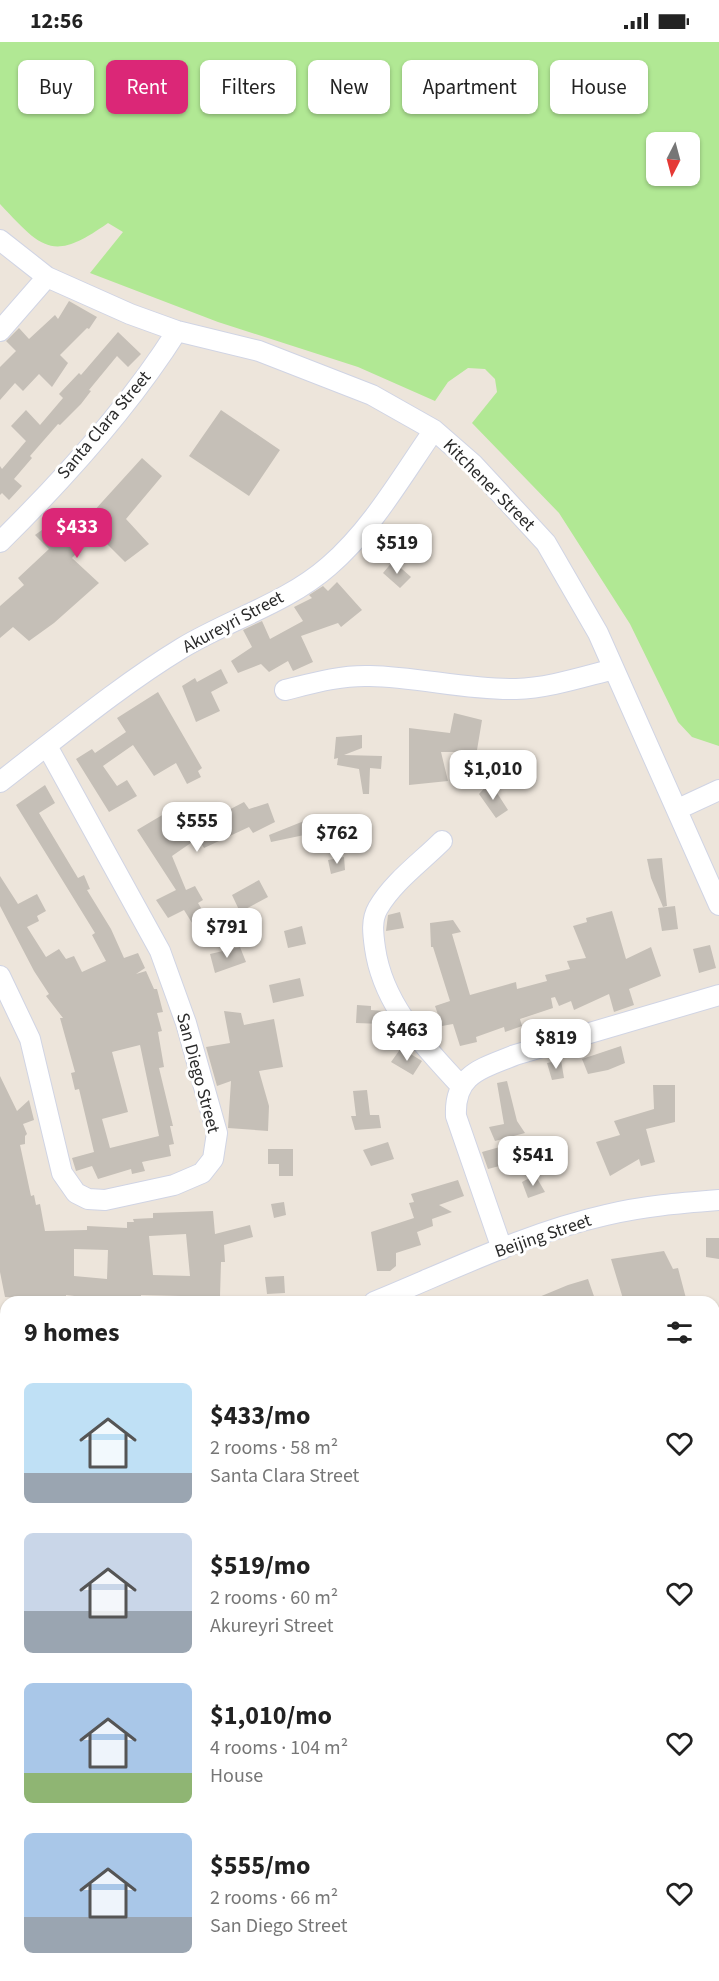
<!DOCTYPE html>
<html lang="en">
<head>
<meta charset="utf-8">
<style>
	:root { --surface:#fff; --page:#f6f6f6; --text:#222; --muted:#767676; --accent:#db2777 }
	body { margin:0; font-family:"Source Sans 3",sans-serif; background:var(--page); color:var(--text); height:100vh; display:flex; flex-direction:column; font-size:22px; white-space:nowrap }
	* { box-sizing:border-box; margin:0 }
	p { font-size:20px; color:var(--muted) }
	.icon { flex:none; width:33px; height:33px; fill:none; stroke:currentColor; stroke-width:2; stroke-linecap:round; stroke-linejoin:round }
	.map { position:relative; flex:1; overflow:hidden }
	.details { position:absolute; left:0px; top:1254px; width:720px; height:686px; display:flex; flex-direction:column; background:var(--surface); border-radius:18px 18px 0 0; box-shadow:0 2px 4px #0004 }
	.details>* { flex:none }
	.hud { position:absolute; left:18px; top:18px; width:684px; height:54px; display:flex; gap:12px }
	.needle { width:39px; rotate:186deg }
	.tools { position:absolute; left:646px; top:90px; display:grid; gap:12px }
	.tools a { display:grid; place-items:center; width:54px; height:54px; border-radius:9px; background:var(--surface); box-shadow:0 2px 4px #0004; font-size:30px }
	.price { position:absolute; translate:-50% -51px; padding:0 14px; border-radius:12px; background:#fff; color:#222; font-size:20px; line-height:39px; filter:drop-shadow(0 2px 3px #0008) }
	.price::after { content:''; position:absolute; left:50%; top:36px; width:18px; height:14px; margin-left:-9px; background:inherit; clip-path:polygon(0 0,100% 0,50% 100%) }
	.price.selected { background:var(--accent); color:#fff }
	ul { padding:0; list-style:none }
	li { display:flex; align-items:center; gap:18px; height:150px; padding:0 24px }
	li span { display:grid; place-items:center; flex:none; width:168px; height:120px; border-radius:9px; color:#555 }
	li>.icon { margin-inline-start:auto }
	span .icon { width:72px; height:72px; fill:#fffc; stroke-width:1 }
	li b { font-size:26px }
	h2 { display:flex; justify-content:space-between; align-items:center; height:72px; padding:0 24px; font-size:26px }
	.tag { padding:0 21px; border-radius:9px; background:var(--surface); box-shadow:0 2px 4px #0004; font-size:21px; line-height:54px }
	.tag.selected { background:var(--accent); color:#fff }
	.status { display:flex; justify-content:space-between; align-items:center; height:42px; padding:0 30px; background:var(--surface); direction:ltr }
	.status svg { height:16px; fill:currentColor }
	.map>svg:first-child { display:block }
	.green { fill:#b1e894; fill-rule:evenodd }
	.building { fill:#c5bfb7; fill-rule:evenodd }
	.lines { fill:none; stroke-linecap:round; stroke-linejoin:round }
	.minor-casing { stroke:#d0d4e4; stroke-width:22 }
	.minor { stroke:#fff; stroke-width:20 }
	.labels { text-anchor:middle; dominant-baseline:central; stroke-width:6; stroke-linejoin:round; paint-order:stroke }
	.street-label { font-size:18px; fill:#2a2a2a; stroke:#fff }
</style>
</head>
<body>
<div class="status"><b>12:56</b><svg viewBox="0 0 49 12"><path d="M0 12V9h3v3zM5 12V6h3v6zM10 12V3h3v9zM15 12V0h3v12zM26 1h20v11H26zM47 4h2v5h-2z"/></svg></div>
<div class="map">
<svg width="719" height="1939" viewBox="0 0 719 1939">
	<rect width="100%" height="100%" fill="#ede5db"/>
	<!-- green -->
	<path class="green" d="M 0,0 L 719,0 L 719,704 L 692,695 L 678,680 L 630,582 L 559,471 L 472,381 L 497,350 L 495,337 L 485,327 L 468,326 L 448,340 L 435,359 L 358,325 L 218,280 L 90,231 L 123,190 L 108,181 C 53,220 43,208 0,162 ZM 657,100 L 690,100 L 690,134 L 657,134 Z
		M 0,1373 L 6,1374 L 6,1883 L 0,1883 Z
		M 714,1816 L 719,1822 L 719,1939 L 16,1939 L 15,1934 L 714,1934 Z"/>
	<!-- building -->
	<path class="building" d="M 69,259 L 97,275 L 89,287 L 87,286 L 60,313 L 68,321 L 52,345 L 39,332 L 23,349 L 15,341 L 0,358 L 0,325 L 16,309 L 6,299 L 19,286 L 29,297 L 55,273 L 58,277 Z
		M 118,290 L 141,312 L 128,325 L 117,314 L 89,348 L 91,349 L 81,362 L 60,383 L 58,382 L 30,414 L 32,416 L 14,437 L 22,444 L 9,458 L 2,451 L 0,453 L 0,424 L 2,427 L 26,399 L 11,384 L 26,368 L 40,383 L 63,356 L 59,352 L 79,331 L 81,333 Z
		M 221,368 L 280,408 L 249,454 L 189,414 Z
		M 142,416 L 162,434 L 126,477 L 149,502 L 125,520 L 96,491 L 72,516 L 99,541 L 54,581 L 29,599 L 13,585 L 0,596 L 0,564 L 24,543 L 18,536 L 49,507 L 35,493 L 46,485 L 63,503 Z
		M 393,519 L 411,535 L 400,546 L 383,531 Z
		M 337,540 L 362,568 L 341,585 L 338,581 L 301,594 L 313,620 L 293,629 L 288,619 L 269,630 L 261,622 L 238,631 L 231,619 L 252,605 L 243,588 L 262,579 L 270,597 L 303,579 L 294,565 L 312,556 L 309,553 L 323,544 L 328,549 Z
		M 221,627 L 228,641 L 211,650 L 220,669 L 196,680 L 182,644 L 195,636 L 197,640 Z
		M 158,650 L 202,726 L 198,729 L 201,735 L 187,742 L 176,721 L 154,734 L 133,703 L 103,724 L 117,744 L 127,738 L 137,754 L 109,770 L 76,717 L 92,707 L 95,711 L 126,690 L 117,676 Z
		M 454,671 L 482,678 L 476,714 L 471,710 L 441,710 L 448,739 L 409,743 L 409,686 L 450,691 Z
		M 362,693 L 362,706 L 344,713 L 382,714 L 381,727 L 370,726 L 369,752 L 363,752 L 359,727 L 337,723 L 338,716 L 334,717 L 336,695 Z
		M 490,740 L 508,768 L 496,776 L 479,752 Z
		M 45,743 L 55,761 L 39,771 L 78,836 L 84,833 L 90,847 L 87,848 L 111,887 L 124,916 L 138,911 L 145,926 L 136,932 L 146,929 L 154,947 L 157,947 L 163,970 L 157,971 L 162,989 L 158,990 L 164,1025 L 159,1026 L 173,1084 L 170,1084 L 174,1102 L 169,1103 L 171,1114 L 142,1120 L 145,1129 L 132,1132 L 131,1127 L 98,1137 L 92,1124 L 76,1129 L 72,1116 L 94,1110 L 79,1047 L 75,1048 L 71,1031 L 75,1030 L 60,976 L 63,976 L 46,954 L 49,952 L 34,929 L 0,864 L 0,834 L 18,862 L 37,852 L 46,869 L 37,874 L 39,879 L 27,885 L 46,915 L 59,907 L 66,917 L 74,914 L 82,930 L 106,919 L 92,893 L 95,891 L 16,763 ZM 140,1003 L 159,1094 L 110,1106 L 102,1077 L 128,1070 L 112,1010 Z
		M 244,760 L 249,767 L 268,761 L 275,780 L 253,791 L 249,785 L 204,806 L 198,796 L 172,814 L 186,848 L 195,844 L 203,858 L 198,861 L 212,884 L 199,892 L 184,868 L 168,876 L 156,858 L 176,848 L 137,788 L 164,772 L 177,795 Z
		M 304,779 L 309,792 L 271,800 L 269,793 Z
		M 344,815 L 345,828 L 331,832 L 328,818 Z
		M 662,816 L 667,864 L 663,865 L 651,836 L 647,817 Z
		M 259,838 L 268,855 L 240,870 L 232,853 Z
		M 675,864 L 678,887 L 662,889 L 658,866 Z
		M 612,869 L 626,917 L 651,905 L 661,934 L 629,947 L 634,963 L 614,970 L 609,952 L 574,968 L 571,959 L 559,964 L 555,955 L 551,956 L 553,966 L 520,977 L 522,984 L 505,990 L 504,985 L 476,995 L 477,1000 L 460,1004 L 453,982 L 442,984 L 435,964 L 450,959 L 433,905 L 431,905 L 430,881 L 453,878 L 461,890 L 452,892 L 470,953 L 516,940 L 517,947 L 547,939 L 545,933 L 570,927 L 567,919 L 586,916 L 573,884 L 587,880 L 586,876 Z
		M 400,870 L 404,886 L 386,889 L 388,873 Z
		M 302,884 L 306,902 L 288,906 L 284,889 Z
		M 710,903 L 716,926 L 699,931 L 693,907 Z
		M 240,905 L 246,920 L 215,931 L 210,912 Z
		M 300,936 L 304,954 L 273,961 L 269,943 Z
		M 357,963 L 371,964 L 371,968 L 384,969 L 383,982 L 356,981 Z
		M 224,969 L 241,971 L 244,983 L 274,977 L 283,1025 L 259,1029 L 269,1064 L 268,1089 L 228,1086 L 231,1039 L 217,1044 L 206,1005 L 230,1001 Z
		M 621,1004 L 625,1021 L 608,1028 L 588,1032 L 582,1017 Z
		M 401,1006 L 422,1019 L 413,1033 L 391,1020 Z
		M 561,1018 L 564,1036 L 552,1038 L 547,1021 Z
		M 0,1034 L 17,1069 L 29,1058 L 34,1078 L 23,1082 L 27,1092 L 25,1094 L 25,1102 L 20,1103 L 31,1154 L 34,1153 L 36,1163 L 40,1162 L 45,1189 L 87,1188 L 87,1184 L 127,1186 L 127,1180 L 134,1180 L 133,1177 L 153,1176 L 153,1171 L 213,1169 L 215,1192 L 250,1183 L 253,1195 L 224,1203 L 225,1220 L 221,1220 L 220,1255 L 141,1253 L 141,1258 L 100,1254 L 100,1257 L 66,1253 L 66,1258 L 5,1255 L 0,1230 ZM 186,1192 L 190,1234 L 153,1233 L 149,1194 ZM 74,1207 L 108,1208 L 107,1237 L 74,1234 Z
		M 507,1039 L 517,1079 L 525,1091 L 495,1099 L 489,1085 L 504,1082 L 497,1041 Z
		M 653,1043 L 675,1043 L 675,1080 L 646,1087 L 655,1120 L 641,1124 L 639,1117 L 610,1134 L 596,1100 L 620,1093 L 614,1079 L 654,1067 Z
		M 367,1048 L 370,1073 L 379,1073 L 381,1086 L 355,1088 L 351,1074 L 356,1074 L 353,1049 Z
		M 388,1100 L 394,1117 L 371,1124 L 363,1108 Z
		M 507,1103 L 511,1121 L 488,1127 L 482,1110 Z
		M 268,1107 L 293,1107 L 293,1134 L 279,1134 L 279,1122 L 268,1122 Z
		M 535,1133 L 545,1150 L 528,1156 L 522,1140 Z
		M 458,1138 L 464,1154 L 439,1163 L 452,1170 L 432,1177 L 433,1184 L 417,1190 L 421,1203 L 396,1211 L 396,1224 L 390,1229 L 377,1229 L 371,1190 L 414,1176 L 409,1161 L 414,1160 L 411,1152 Z
		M 284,1160 L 286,1173 L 274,1176 L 271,1162 Z
		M 706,1196 L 719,1196 L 719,1217 L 706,1215 Z
		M 664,1209 L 673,1227 L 678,1226 L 687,1260 L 624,1260 L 611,1217 Z
		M 284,1234 L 285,1251 L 267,1252 L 265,1235 Z
		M 588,1237 L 596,1260 L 527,1260 L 568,1243 Z"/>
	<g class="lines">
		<!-- minor casing -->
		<g class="minor-casing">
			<path id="minor" d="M 0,198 L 47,235 L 130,272 L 177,289 L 259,309 L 372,353 L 434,388 L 473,422 L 546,501 L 598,591 L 719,863
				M 0,289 L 47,235
				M 0,500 C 65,436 129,365 177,289
				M 285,648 C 313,641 341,633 370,634 C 419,635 467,648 516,647 C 549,646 582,635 614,627
				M 0,740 C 60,694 118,645 182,606 C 230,577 287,561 329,524 C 372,487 402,434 434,388
				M 678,767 L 719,748
				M 442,799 C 421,820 393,840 378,866 C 371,878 373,892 375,906 C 383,963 423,1003 461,1044
				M 0,934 L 30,997 L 62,1131 L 76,1151 L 88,1157 L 105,1158 L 174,1143 L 202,1131 L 213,1117 L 217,1091 L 186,981 L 160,909 L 47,704
				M 502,1207 L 456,1074 C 454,1032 481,1027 515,1013 L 719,953
				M 374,1260 C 450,1229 526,1191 606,1173 C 643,1164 681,1161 719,1158
				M 714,1287 L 719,1286
				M 0,1292 L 6,1293
				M 714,1429 L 719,1426"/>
		</g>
		<!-- minor -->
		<use href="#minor" class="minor"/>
	</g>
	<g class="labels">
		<!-- street labels -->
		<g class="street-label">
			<text transform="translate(104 383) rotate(-50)">Santa Clara Street</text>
			<text transform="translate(489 443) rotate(45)">Kitchener Street</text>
			<text transform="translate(233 580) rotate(-28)">Akureyri Street</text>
			<text transform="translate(198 1031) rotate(75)">San Diego Street</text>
			<text transform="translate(543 1194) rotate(-19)">Beijing Street</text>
		</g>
	</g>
</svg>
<div class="tools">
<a><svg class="needle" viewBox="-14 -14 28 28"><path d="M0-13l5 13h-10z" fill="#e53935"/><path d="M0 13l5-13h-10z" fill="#767676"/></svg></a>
</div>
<b class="price selected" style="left:77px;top:517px">$433</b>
<b class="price" style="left:397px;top:533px">$519</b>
<b class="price" style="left:493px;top:759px">$1,010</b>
<b class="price" style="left:197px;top:811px">$555</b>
<b class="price" style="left:337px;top:823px">$762</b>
<b class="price" style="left:227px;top:917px">$791</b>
<b class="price" style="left:407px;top:1020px">$463</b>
<b class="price" style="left:556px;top:1028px">$819</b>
<b class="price" style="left:533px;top:1145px">$541</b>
<div class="hud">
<a class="tag">Buy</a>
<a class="tag selected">Rent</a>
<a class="tag">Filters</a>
<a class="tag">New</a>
<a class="tag">Apartment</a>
<a class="tag">House</a>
</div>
<section class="details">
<h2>9 homes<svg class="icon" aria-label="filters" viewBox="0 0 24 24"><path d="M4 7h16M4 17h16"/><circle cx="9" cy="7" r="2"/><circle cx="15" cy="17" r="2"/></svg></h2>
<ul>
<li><span style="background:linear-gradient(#bfe0f5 75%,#9aa5b1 0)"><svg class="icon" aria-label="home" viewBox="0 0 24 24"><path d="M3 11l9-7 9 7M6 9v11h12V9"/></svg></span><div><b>$433/mo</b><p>2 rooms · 58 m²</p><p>Santa Clara Street</p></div><svg class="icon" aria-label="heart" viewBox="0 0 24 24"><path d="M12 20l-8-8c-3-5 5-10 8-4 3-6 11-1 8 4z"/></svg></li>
<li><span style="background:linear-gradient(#c9d6e8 65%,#9aa5b1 0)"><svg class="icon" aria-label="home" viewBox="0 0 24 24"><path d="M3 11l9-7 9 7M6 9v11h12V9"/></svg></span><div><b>$519/mo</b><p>2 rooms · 60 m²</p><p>Akureyri Street</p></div><svg class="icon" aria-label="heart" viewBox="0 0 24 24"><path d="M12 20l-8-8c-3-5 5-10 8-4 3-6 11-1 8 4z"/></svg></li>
<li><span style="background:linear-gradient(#a9c7e8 75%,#8fb573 0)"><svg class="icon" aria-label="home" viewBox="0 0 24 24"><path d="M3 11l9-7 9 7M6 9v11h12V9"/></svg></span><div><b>$1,010/mo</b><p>4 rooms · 104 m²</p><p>House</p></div><svg class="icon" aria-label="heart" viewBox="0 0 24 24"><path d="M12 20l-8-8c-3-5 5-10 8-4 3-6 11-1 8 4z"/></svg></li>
<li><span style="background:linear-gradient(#a9c7e8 70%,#9aa5b1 0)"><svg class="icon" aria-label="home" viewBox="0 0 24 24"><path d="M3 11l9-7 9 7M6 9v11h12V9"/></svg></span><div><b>$555/mo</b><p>2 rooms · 66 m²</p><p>San Diego Street</p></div><svg class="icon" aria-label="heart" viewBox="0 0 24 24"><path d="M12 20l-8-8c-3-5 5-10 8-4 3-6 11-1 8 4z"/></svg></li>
</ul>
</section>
</div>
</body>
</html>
